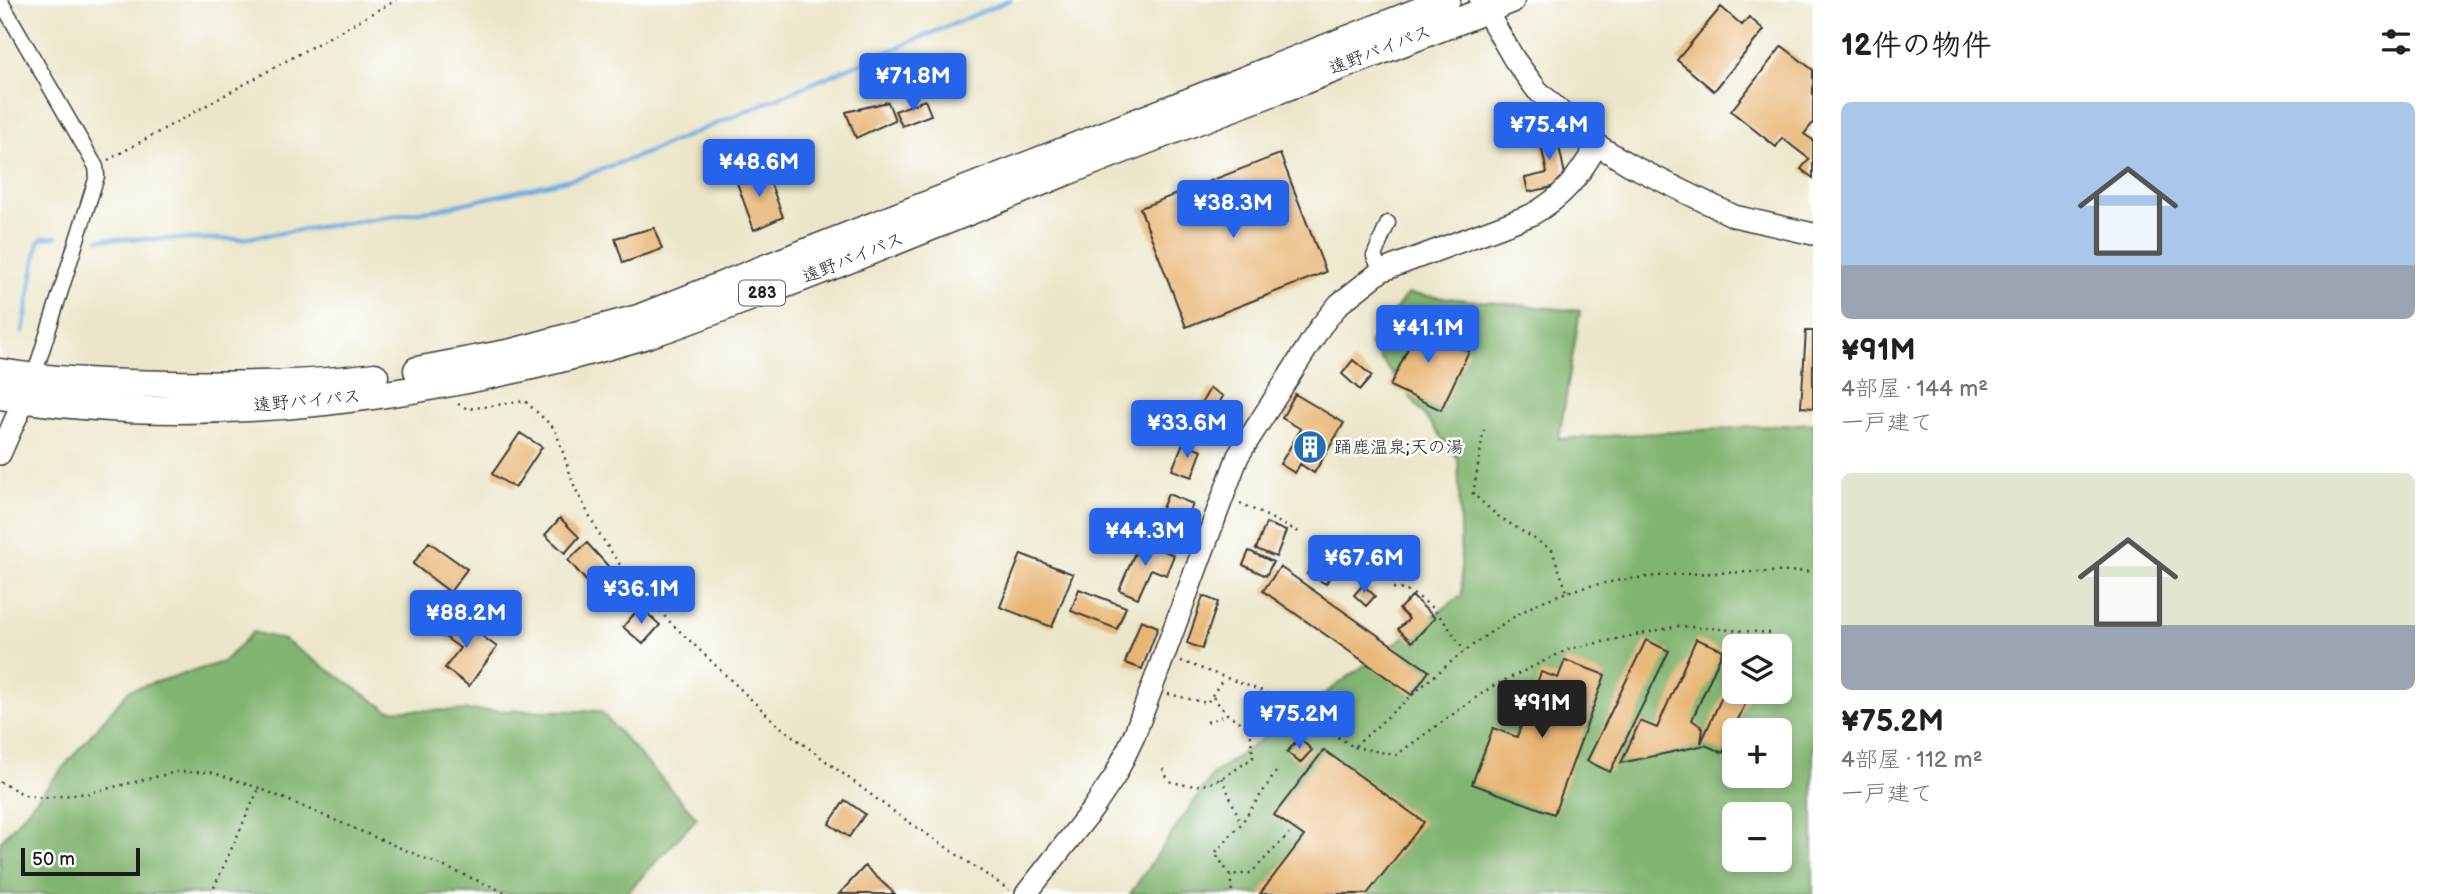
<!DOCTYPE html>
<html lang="ja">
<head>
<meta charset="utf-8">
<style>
	:root { --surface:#fff; --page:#f2f2f2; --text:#202124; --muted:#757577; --accent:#2563eb }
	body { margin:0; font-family:"Balsamiq Sans","Klee One",sans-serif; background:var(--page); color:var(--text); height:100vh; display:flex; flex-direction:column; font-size:26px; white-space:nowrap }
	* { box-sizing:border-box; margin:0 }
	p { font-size:23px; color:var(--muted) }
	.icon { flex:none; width:38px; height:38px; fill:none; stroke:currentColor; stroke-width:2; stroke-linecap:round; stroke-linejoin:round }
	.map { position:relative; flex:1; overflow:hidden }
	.details { display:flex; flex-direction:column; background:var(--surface); width:630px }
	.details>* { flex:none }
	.controls { position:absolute; left:1722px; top:634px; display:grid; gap:14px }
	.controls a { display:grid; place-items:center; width:70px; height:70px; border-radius:10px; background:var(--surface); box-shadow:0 4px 10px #0003; font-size:35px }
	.scale { position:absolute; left:21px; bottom:18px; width:119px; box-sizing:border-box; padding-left:7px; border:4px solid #1c1c1c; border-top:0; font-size:19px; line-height:24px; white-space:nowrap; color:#1c1c1c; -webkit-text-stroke:5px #fff; paint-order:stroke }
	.price { position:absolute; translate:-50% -60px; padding:0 16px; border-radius:7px; background:var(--accent); color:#fff; font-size:23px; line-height:46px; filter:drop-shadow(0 2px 4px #0008) }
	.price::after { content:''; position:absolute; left:50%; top:42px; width:21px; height:16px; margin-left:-10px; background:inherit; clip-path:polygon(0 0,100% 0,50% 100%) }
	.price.on { background:#222; color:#fff }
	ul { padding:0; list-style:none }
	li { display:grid; align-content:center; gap:14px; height:371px; padding:0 28px }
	li span { display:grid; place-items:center; height:217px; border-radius:10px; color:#555 }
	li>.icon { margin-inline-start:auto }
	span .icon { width:126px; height:126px; fill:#fffc; stroke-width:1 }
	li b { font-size:30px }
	h2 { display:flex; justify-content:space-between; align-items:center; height:84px; padding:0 28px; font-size:30px }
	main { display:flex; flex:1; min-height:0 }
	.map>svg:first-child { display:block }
	.forest { fill:#81b46f; stroke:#4e6846; stroke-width:2; fill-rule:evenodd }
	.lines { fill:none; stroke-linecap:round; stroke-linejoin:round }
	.stream { stroke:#73ade3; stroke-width:4.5 }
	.building { fill:#e8b574 }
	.street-casing { stroke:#3b3a36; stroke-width:17 }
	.secondary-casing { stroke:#3b3a36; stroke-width:24 }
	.highway-casing { stroke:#3b3a36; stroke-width:29 }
	.path { stroke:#3b3a36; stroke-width:2.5; stroke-dasharray:2 5; stroke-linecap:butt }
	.street { stroke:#fff; stroke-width:14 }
	.secondary { stroke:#fff; stroke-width:21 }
	.highway { stroke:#fff; stroke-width:26 }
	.labels { text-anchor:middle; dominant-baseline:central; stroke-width:5; stroke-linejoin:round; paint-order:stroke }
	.shield { fill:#fff; stroke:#606060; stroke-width:2 }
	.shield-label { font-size:16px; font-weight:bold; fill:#1c1c1c }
	.street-label { font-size:18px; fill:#1c1c1c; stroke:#fff }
	.poi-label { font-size:18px; fill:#1c1c1c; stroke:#fff; text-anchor:start }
</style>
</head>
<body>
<main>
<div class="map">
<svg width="1813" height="894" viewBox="0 0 1813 894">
	<rect width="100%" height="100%" fill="#fff"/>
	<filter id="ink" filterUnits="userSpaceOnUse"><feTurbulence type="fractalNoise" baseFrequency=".0143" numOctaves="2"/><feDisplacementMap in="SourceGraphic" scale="14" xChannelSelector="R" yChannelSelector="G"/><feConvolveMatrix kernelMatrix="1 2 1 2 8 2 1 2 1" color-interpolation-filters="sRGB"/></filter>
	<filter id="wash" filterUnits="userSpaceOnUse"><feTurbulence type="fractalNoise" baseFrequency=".00686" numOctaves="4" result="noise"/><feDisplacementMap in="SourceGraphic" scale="28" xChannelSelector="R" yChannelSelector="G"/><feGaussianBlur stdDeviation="1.57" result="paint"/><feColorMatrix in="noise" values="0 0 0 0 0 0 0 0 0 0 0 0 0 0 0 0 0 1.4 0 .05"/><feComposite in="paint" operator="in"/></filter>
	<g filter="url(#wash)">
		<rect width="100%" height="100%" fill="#ebe6c9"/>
		<!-- forest -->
		<path class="forest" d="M 1407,294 L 1580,311 L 1559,439 L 1813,423 L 1813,894 L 1130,894 L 1213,774 L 1462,595 L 1458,459 L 1369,344 ZM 1734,646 L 1780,646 L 1780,691 L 1734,691 ZM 1734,730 L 1780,730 L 1780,775 L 1734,775 ZM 1734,814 L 1780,814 L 1780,859 L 1734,859 Z
			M 253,632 L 284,640 L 388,710 L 600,711 L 697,818 L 626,894 L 0,894 L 0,842 L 129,690 L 223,662 Z"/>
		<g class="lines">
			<!-- stream -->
			<path class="stream" d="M 99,239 L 241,239 L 439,209 L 580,177 L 644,154 L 1010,0
				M 23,332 L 38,243 L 43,238 L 56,237"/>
		</g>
		<g id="blocks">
			<!-- building -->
			<path class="building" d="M 1721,7 L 1742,25 L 1749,17 L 1764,30 L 1714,91 L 1677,60 Z
				M 1782,46 L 1813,70 L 1813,123 L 1804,134 L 1813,140 L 1813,178 L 1801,169 L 1809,159 L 1782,138 L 1776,147 L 1731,111 Z
				M 925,100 L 931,115 L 902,126 L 895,111 Z
				M 888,102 L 895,120 L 856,138 L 846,112 Z
				M 1554,123 L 1567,184 L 1528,192 L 1525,178 L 1547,173 L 1537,126 Z
				M 1280,154 L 1326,272 L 1186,327 L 1140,208 Z
				M 765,168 L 783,217 L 754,230 L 736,180 Z
				M 654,228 L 662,249 L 623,263 L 615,238 Z
				M 1402,319 L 1469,351 L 1441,410 L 1390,386 L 1410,344 L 1394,337 Z
				M 1806,331 L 1813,331 L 1813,408 L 1801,407 Z
				M 1353,360 L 1372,376 L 1360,390 L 1342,374 Z
				M 1210,388 L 1223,396 L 1200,438 L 1186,431 Z
				M 1295,394 L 1344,423 L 1314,473 L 1300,464 L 1295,473 L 1280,464 L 1301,429 L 1282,418 Z
				M 520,433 L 542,447 L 515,488 L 492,474 Z
				M 1183,443 L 1202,450 L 1192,477 L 1172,470 Z
				M 1168,494 L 1193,504 L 1185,523 L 1160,513 Z
				M 560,518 L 579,537 L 565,553 L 545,535 Z
				M 1266,523 L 1286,531 L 1276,557 L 1256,549 Z
				M 1140,541 L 1174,555 L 1166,575 L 1151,569 L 1138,598 L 1119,590 Z
				M 429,542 L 467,569 L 450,592 L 413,564 Z
				M 587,543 L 608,566 L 588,583 L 568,560 Z
				M 1320,549 L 1339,559 L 1326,584 L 1307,574 Z
				M 1249,551 L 1273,562 L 1266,576 L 1243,565 Z
				M 1021,554 L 1073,574 L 1052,627 L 1000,607 Z
				M 1280,567 L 1429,671 L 1412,695 L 1263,591 Z
				M 1363,585 L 1375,596 L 1366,606 L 1354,595 Z
				M 1079,589 L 1126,607 L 1117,629 L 1071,611 Z
				M 1203,596 L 1218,602 L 1202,649 L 1187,643 Z
				M 1412,596 L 1435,618 L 1412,642 L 1398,629 L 1409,619 L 1399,609 Z
				M 640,607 L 660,625 L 643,644 L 623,627 Z
				M 452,614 L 497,647 L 469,686 L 445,668 L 460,648 L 438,632 Z
				M 1141,620 L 1158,627 L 1142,669 L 1125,663 Z
				M 1696,639 L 1723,650 L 1692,720 L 1703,728 L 1701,743 L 1734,670 L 1734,691 L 1751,691 L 1723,753 L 1705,745 L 1621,763 L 1640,721 L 1657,728 Z
				M 1646,640 L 1669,651 L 1610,772 L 1587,761 Z
				M 1565,660 L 1605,675 L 1554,814 L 1472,784 L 1493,728 L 1517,737 L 1541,672 L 1558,678 Z
				M 1299,738 L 1312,750 L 1300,763 L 1287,752 Z
				M 1324,750 L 1424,822 L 1367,894 L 1260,894 L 1304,836 L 1274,815 Z
				M 845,800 L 865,814 L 849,837 L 829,824 Z
				M 865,866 L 895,894 L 839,894 Z"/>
		</g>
	</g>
	<g filter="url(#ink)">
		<use href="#blocks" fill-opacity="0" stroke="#3b3a36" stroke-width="2"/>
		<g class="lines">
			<!-- street casing -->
			<g class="street-casing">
				<path id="street" d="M 0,0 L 96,167 L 97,176 L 33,379
					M 1381,271 L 1374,256 L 1388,223"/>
			</g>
			<!-- secondary casing -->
			<g class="secondary-casing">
				<path id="secondary" d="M 1480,0 L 1514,59 L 1537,90 L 1597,145 L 1630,165 L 1734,216 L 1813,234
					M 0,454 L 24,400
					M 1026,894 L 1092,810 L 1115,776 L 1134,736 L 1238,456 L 1321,326 L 1339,304 L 1381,271 L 1531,215 C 1564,197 1579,176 1597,145"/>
			</g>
			<!-- highway casing -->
			<g class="highway-casing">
				<path id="highway" d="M 417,370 L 512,352 L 638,318 L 1447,0
					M 0,372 C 56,381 114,383 171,384 C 239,385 308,385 375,376
					M 0,396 C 213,431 439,397 644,336 C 677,326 709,313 741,301 C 848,262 953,218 1059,175 C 1209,115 1361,61 1511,0"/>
			</g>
			<!-- path -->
			<path class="path" d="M 108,160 L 396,0
				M 458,404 L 468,409 L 525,401 L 555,429 L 575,488 L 598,532 L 620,565 L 667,619 L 778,725 L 890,809 L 1009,890
				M 1484,430 L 1473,494 L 1498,516 L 1552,550 L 1567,592
				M 1240,503 L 1301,533
				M 1109,514 L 1186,543
				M 1393,588 C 1427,592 1447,624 1464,651
				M 1181,661 L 1265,692 L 1354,747 C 1410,697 1464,645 1529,608 C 1603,567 1730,574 1813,571
				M 1168,694 L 1207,703 L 1221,682
				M 1207,722 L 1227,714
				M 1354,747 L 1396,755 L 1491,687 L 1569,649 L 1678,626 L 1771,633
				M 1163,769 L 1169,781 C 1209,793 1220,779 1253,758 L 1250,728 L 1227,714 L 1212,696
				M 1276,772 L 1241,824 L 1215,853 L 1230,875 L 1251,873 L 1289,834
				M 1222,778 L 1241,823
				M 0,782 L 25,795 L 44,798 L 89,793 L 176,772 L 211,772 L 259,788 L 509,894
				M 1230,875 L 1232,894
				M 211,894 L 259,788"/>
			<!-- street -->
			<use href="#street" class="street"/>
			<!-- secondary -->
			<use href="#secondary" class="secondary"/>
			<!-- highway -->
			<use href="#highway" class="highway"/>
		</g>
	</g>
	<!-- icons -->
	<defs>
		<g id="building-disc" transform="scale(1.75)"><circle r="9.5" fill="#1f6fb2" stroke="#fff"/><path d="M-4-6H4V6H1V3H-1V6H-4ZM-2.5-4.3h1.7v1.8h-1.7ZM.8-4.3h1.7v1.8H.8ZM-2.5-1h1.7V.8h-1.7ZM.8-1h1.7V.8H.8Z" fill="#fff"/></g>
	</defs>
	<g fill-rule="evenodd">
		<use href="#building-disc" x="1310" y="447"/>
	</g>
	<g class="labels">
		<!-- shield labels -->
		<rect class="shield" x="739" y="280.5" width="46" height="25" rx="5"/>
		<g class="shield-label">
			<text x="762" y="293">283</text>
		</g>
		<!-- street labels -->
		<g class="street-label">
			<text transform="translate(1380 50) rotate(-21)">遠野バイパス</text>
			<text transform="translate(853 258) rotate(-22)">遠野バイパス</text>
			<text transform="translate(307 401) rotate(-5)">遠野バイパス</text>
		</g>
		<!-- poi labels -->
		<g class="poi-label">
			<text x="1334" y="447">踊鹿温泉;天の湯</text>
		</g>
	</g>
</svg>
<div class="controls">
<a><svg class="icon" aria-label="layers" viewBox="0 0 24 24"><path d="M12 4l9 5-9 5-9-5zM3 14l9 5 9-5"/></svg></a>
<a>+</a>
<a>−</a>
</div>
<div class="scale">50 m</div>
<b class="price" style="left:913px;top:113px">¥71.8M</b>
<b class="price" style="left:1549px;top:162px">¥75.4M</b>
<b class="price" style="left:759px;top:199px">¥48.6M</b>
<b class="price" style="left:1233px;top:240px">¥38.3M</b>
<b class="price" style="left:1428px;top:365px">¥41.1M</b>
<b class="price" style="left:1187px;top:460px">¥33.6M</b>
<b class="price" style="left:1145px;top:568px">¥44.3M</b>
<b class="price" style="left:1364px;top:595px">¥67.6M</b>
<b class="price" style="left:641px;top:626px">¥36.1M</b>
<b class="price" style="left:466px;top:650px">¥88.2M</b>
<b class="price on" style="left:1542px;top:740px">¥91M</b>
<b class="price" style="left:1299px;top:751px">¥75.2M</b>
</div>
<section class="details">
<h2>12件の物件<svg class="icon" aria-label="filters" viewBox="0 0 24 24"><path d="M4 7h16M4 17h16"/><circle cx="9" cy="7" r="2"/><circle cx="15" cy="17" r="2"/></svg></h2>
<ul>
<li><span style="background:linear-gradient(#a9c7e8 75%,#9aa5b1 0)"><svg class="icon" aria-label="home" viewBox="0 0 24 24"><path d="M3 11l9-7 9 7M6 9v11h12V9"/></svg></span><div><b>¥91M</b><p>4部屋 · 144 m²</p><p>一戸建て</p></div></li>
<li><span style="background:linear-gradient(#dfe7d0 70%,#9aa5b1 0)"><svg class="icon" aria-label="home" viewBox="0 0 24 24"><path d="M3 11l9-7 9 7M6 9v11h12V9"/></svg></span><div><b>¥75.2M</b><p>4部屋 · 112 m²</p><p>一戸建て</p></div></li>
</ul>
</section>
</main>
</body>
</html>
